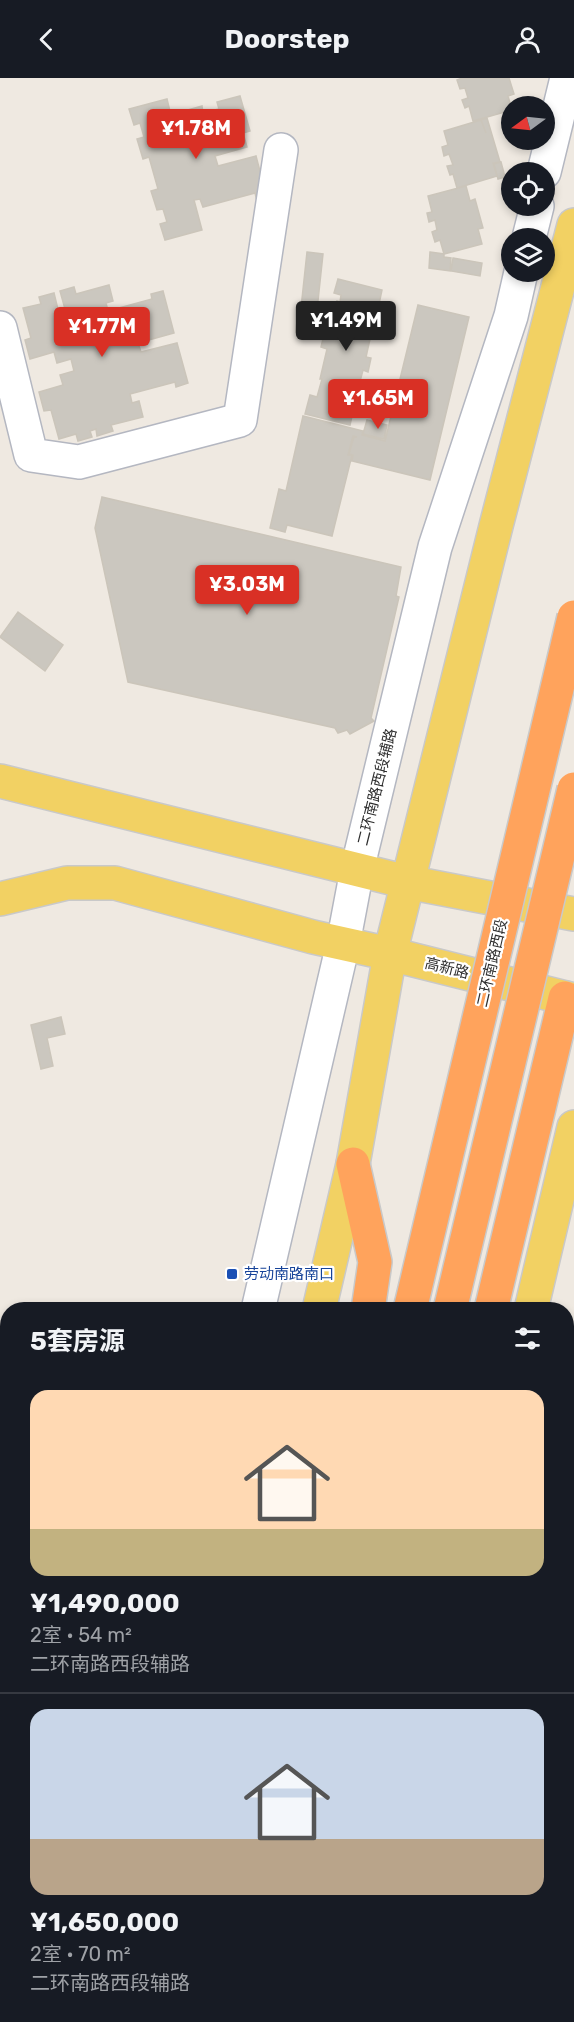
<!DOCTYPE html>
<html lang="zh">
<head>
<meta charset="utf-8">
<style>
	:root { --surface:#171b24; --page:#20242c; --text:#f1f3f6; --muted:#9ea1a6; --line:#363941; --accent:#d93025 }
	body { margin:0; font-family:Rubik,"Noto Sans SC",sans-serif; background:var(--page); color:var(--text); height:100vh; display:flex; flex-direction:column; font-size:22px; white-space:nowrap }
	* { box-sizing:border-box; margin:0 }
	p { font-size:20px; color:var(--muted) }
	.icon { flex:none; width:33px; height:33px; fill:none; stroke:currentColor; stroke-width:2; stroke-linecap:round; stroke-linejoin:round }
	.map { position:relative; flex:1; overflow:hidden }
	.sheet { position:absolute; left:0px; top:1224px; width:574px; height:720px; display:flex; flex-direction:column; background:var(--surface); border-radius:24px 24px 0 0; box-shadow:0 3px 9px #0003 }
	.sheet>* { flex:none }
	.needle { width:39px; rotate:255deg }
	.tools { position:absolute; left:501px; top:18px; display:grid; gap:12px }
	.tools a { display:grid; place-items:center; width:54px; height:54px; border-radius:50%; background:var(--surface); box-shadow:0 3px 9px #0003; font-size:30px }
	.price { position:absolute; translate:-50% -51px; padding:0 14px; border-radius:6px; background:var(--accent); color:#fff; font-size:20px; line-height:39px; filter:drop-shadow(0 2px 3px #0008) }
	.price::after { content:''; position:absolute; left:50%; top:36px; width:18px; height:14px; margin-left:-9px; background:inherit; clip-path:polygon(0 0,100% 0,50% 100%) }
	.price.current { background:#222; color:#fff }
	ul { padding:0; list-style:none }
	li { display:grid; align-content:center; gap:12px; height:318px; padding:0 30px }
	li+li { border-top:2px solid var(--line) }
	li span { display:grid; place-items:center; height:186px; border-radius:18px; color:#555 }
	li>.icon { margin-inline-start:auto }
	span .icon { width:108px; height:108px; fill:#fffc; stroke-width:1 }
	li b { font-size:26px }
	h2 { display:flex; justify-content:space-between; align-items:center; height:72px; padding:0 30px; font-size:26px }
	header { display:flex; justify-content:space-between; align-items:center; height:78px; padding:0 30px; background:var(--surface); font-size:27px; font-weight:700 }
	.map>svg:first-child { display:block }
	.building { fill:#cbc7bf; stroke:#cbc5ba; stroke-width:1.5 }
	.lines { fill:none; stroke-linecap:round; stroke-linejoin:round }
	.minor-casing { stroke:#b4b7c1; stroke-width:36 }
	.major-casing { stroke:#c9c9c9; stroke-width:36 }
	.highway-casing { stroke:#c9c9c9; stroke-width:36 }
	.minor { stroke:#fff; stroke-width:33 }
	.major { stroke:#f2d163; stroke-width:33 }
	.highway { stroke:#ffa35c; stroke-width:33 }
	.highway-bridge-casing { stroke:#c9c9c9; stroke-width:36; stroke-linecap:butt }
	.highway-bridge { stroke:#ffa35c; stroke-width:33 }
	.transit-dot { fill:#1a4fb4; stroke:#fff; stroke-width:2 }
	.labels { text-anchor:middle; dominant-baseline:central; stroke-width:4.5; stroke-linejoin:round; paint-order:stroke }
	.street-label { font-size:15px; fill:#2e2e2e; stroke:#fff }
	.transit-label { font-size:15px; fill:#164399; stroke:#fff; text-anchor:start }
</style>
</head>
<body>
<header><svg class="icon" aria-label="back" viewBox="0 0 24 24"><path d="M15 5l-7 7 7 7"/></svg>Doorstep<svg class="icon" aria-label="person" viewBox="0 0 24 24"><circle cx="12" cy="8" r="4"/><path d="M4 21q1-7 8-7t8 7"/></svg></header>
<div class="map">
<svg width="574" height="1944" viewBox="0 0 574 1944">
	<rect width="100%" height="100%" fill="#efe9e1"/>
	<!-- building -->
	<path class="building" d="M 462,0 L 509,0 L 514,16 L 508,18 L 512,32 L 473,43 L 469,28 L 465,30 L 462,22 L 468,20 L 465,10 L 460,11 L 457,2 Z
		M 240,18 L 250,53 L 243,55 L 247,69 L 215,78 L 218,88 L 256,78 L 267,120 L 257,123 L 255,115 L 203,129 L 200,121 L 194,122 L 202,152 L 165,162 L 160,146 L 167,144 L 163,131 L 157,132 L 151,113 L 158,111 L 149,79 L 143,81 L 137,61 L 144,59 L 140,45 L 134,47 L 129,31 L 167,21 L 174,50 L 181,48 L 177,35 L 202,28 L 203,35 L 219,31 L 217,24 Z
		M 487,40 L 500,84 L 493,85 L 497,98 L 457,110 L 453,96 L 450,97 L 447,88 L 453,87 L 449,76 L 444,78 L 442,69 L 448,67 L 444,53 L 481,42 L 486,55 L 481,42 Z
		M 501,84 L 505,99 L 498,101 L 494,86 Z
		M 466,108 L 470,123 L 475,121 L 483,150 L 478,151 L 482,166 L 444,176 L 440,162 L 435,164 L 432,154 L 437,152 L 435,142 L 429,144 L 427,135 L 432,134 L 428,118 Z
		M 307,174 L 323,176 L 317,232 L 301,230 Z
		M 430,174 L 444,176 L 444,179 L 451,180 L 450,193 L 429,190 Z
		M 453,180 L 482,185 L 480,198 L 451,193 Z
		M 338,201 L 382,212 L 379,226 L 384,227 L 378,253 L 372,252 L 366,279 L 371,280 L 368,294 L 363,292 L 357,315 L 362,317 L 359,330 L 354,329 L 350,347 L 305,336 L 310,317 L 317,319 L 322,301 L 320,301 L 327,271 L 321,269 L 328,240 L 336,243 L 337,235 L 335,235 L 337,223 L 340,224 L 341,217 L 334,215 Z
		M 109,207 L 113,223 L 106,225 L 108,233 L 152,221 L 151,216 L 163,213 L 174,255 L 138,265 L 141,274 L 177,265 L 188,305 L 176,309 L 175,304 L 130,316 L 132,325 L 139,323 L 143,339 L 111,347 L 113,353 L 97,358 L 96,351 L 90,353 L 92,359 L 78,363 L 76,356 L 59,361 L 51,332 L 44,333 L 39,314 L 63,307 L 60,297 L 74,293 L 71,281 L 57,285 L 54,274 L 30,281 L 25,262 L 31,260 L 23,230 L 41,226 L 39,219 L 54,215 L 63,252 L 70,249 L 60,213 L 74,209 L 76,216 Z
		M 418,227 L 469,239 L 430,402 L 352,383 L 353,377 L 349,376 L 354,359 L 357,359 L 353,358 L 348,377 L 352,377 L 332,458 L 287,447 L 285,454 L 270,450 L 279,411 L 286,413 L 303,338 L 363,353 L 362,357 L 385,363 Z
		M 298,231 L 309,232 L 306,255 L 296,254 Z
		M 367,342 L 387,347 L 384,361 L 363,356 Z
		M 102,419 L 401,489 L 396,518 L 399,519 L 371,640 L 374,643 L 350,656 L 347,652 L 338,655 L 335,650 L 128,604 L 95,450 Z
		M 18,534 L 63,567 L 45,593 L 0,559 Z
		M 61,939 L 65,956 L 47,960 L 53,988 L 41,991 L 31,947 Z
		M 0,1357 L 8,1360 L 8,1630 L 0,1628 Z
		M 0,1681 L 8,1682 L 8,1767 L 0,1798 Z
		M 0,1909 L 8,1911 L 8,1936 L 41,1936 L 39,1944 L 0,1944 Z
		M 567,1918 L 574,1920 L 574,1944 L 556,1944 L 558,1936 L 567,1936 Z"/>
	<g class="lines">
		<!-- minor casing -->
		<g class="minor-casing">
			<path id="minor" d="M 544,94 L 567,0
				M 529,160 L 537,128
				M 0,250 L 31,377 L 79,384 L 240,342 L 281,72
				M 258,1232 L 343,866 L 357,792 L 435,469 L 511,238 L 521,194
				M 0,1271 L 8,1272
				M 567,1894 L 574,1896
				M 93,1944 L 95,1936"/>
		</g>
		<!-- major casing -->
		<g class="major-casing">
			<path id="major" d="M 0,703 L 407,804 L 574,836
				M 0,821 L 67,805 L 115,805 L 313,859 L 390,876 L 574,922
				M 319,1232 L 353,1086 L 390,876 L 496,448 L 574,147
				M 531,1232 L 574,1049
				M 150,1944 L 151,1936
				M 364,1944 L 366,1936"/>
		</g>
		<!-- highway casing -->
		<g class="highway-casing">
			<path id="highway" d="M 353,1086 L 375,1184 L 368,1232
				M 491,1232 L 565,920
				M 203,1944 L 205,1936
				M 240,1944 L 242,1936
				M 282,1944 L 284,1936
				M 322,1944 L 324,1936"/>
		</g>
		<!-- minor -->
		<use href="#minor" class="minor"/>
		<!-- major -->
		<use href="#major" class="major"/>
		<!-- highway -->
		<use href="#highway" class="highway"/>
		<!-- highway-bridge casing -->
		<g class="highway-bridge-casing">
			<path id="highway-bridge" d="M 410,1232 L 574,539
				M 450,1232 L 574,711"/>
		</g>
		<!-- highway-bridge -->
		<use href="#highway-bridge" class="highway-bridge"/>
	</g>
	<!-- markers -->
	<rect class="transit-dot" x="226" y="1190" width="12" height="12" rx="3"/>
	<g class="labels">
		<!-- street labels -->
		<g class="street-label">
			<text transform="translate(377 709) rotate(-76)">二环南路西段辅路</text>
			<text transform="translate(492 885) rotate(-77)">二环南路西段</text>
			<text transform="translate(447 890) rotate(14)">高新路</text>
		</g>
		<!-- transit labels -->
		<g class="transit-label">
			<text x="244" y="1196">劳动南路南口</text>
		</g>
	</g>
</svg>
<div class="tools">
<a><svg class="needle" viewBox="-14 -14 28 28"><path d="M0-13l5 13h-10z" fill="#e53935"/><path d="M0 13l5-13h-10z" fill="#9ea1a6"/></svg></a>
<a><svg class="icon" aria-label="locate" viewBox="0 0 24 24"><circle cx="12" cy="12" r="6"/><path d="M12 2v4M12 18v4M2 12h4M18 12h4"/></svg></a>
<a><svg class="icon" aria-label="layers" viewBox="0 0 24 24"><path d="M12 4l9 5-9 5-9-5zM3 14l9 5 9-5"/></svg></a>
</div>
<b class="price" style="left:196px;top:82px">¥1.78M</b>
<b class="price current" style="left:346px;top:274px">¥1.49M</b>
<b class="price" style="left:102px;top:280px">¥1.77M</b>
<b class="price" style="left:378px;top:352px">¥1.65M</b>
<b class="price" style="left:247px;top:538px">¥3.03M</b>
<section class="sheet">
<h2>5套房源<svg class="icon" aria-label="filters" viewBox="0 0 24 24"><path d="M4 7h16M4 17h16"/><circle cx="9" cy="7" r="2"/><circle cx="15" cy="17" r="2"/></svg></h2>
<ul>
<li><span style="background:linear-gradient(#ffd9b3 75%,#c2b280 0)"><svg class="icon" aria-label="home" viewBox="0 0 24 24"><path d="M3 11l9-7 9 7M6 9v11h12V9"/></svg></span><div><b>¥1,490,000</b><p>2室 · 54 m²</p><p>二环南路西段辅路</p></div></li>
<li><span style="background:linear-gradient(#c9d6e8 70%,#b9a48a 0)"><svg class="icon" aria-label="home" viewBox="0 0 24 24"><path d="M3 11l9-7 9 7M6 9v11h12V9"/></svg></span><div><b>¥1,650,000</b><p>2室 · 70 m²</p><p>二环南路西段辅路</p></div></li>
</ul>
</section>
</div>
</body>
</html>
